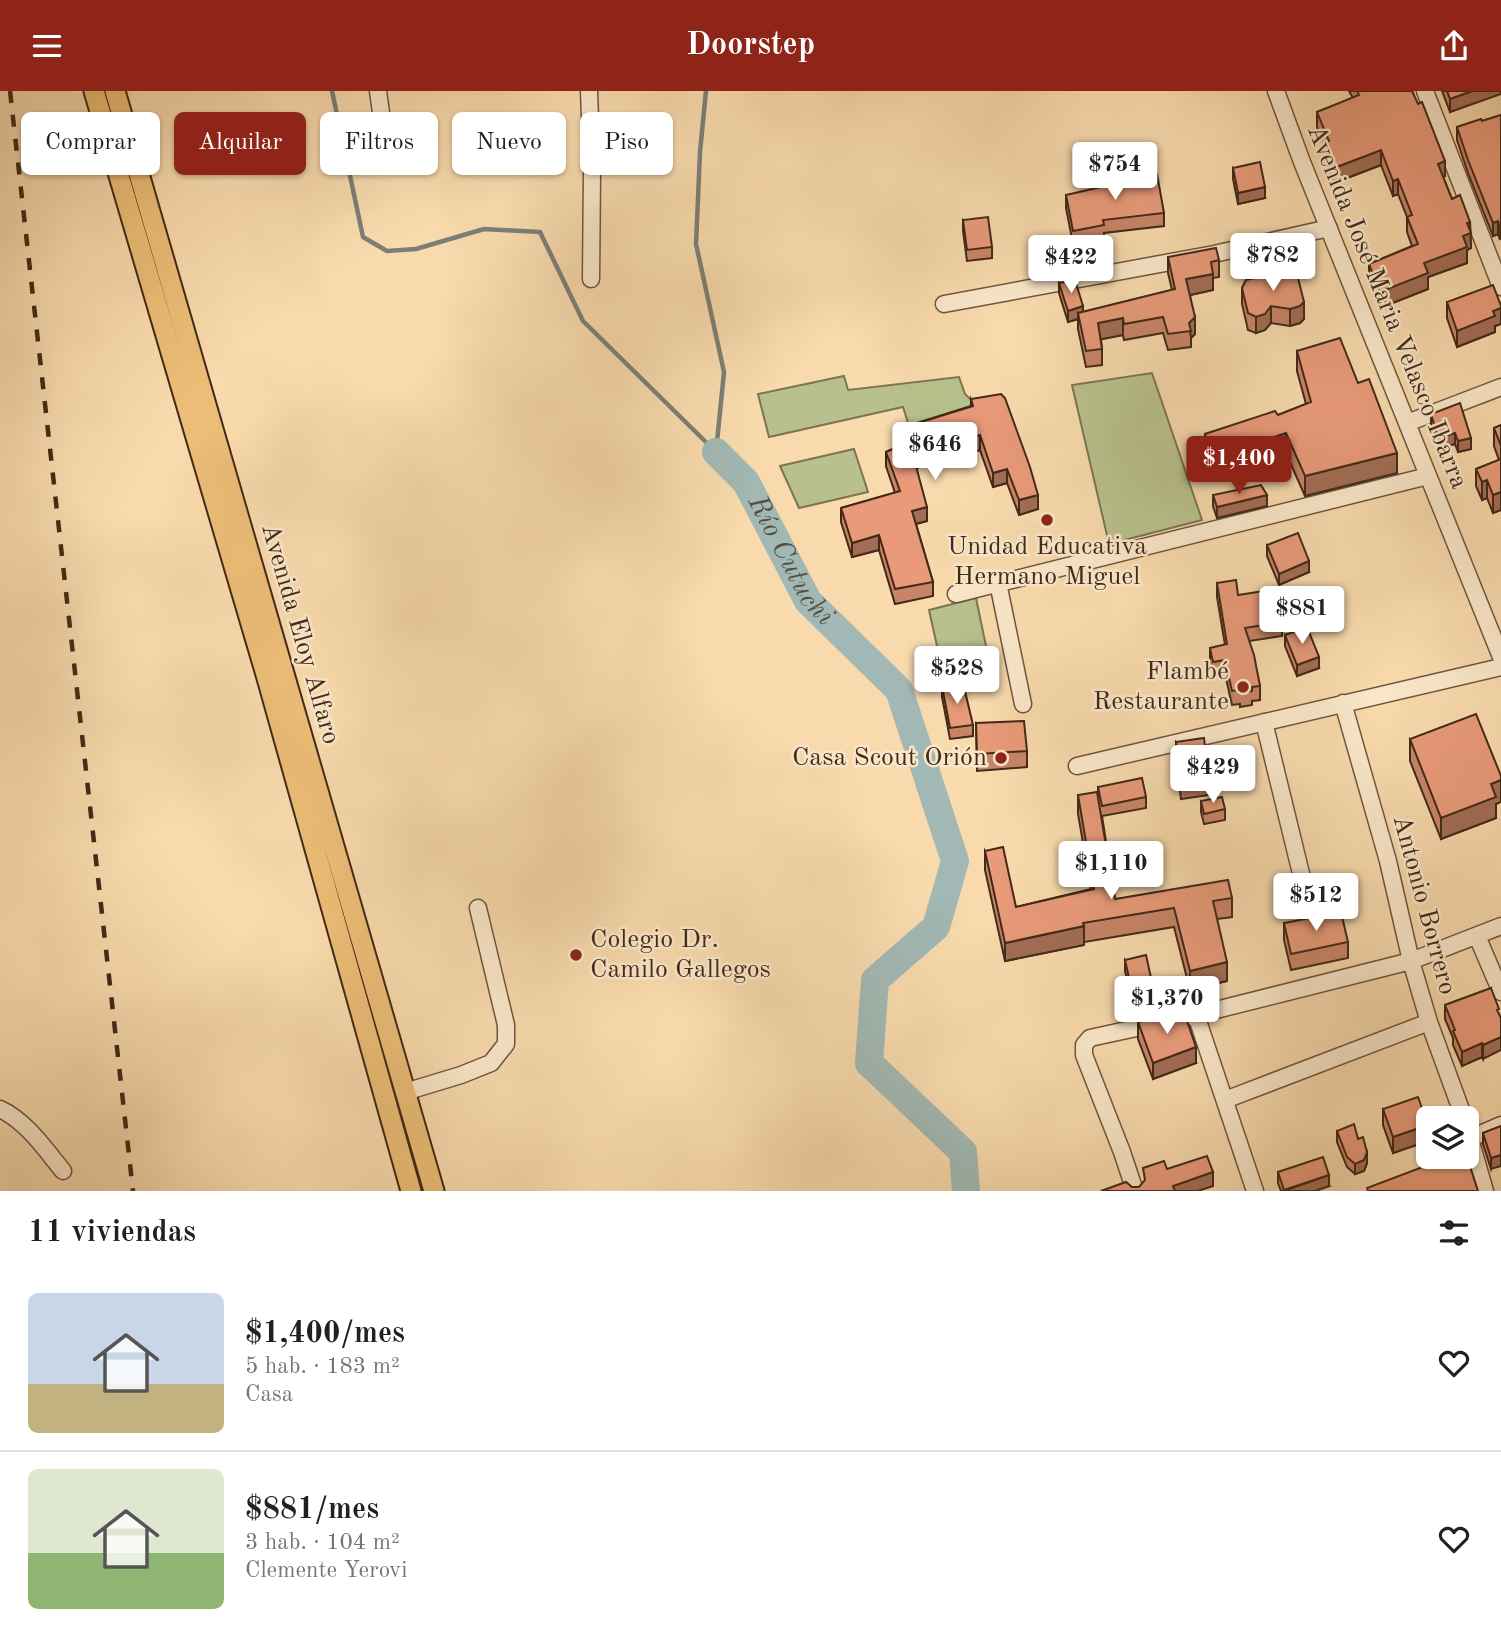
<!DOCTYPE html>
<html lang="es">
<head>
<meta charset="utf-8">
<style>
	:root { --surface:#fff; --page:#f2f2f2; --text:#202124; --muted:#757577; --line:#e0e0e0; --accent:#8f2418 }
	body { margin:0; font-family:"Old Standard TT",serif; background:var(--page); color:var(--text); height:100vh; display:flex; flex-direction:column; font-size:26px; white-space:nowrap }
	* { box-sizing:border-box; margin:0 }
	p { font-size:23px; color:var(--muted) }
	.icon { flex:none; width:38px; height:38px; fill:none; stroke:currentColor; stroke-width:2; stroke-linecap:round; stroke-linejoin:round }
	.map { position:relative; height:1100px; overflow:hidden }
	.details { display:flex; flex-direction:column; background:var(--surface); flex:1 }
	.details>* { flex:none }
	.top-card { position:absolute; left:21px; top:21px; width:700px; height:63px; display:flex; gap:14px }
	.controls { position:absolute; left:1416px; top:1015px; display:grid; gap:14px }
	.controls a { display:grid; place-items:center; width:63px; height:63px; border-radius:10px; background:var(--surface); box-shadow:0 2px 5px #0004; font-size:35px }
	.price { position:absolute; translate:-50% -60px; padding:0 16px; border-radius:7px; background:#fff; color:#222; font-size:23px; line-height:46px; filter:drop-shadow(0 2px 4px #0008) }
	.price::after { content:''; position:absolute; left:50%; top:42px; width:21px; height:16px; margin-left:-10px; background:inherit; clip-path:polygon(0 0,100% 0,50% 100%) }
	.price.selected { background:var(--accent); color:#fff }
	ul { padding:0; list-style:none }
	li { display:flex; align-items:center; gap:21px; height:175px; padding:0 28px }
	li+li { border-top:2px solid var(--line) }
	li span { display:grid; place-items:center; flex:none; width:196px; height:140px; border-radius:10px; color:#555 }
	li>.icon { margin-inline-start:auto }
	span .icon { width:84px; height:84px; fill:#fffc; stroke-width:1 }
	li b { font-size:30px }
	h2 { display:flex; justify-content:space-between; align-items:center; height:84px; padding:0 28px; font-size:30px }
	.tag { padding:0 24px; border-radius:10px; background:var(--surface); box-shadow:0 2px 5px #0004; font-size:24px; line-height:63px }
	.tag.selected { background:var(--accent); color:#fff }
	header { display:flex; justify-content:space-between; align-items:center; height:91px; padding:0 28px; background:var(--accent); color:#fff; font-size:32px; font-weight:800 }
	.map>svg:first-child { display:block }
	.green { fill:#b8c18d; stroke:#7d7552; stroke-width:2 }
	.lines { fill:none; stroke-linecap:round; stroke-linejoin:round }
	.stream { stroke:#7b7f76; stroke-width:4.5 }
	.river { stroke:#a1b8b4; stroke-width:28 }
	.minor-casing { stroke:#70553d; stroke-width:19 }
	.major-casing { stroke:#422918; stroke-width:23 }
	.minor { stroke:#fae7ca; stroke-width:16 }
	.major { stroke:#ecbd76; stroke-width:19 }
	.rail { stroke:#422918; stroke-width:4.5; stroke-dasharray:12 12; stroke-linecap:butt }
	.wall { fill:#c88468; stroke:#422918; stroke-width:2 }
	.shaded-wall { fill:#a26c55; stroke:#422918; stroke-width:2 }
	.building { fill:#e89a79; stroke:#422918; stroke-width:2 }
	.poi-dot { fill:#8f2418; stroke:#fae7ca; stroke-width:2.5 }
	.labels { text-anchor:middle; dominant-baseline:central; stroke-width:5; stroke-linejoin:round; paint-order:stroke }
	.street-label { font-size:26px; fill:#422918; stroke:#fae7ca }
	.poi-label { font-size:26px; fill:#422918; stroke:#fae7ca; text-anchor:end }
	.water-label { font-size:28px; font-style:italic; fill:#5a4d3f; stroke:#fae7ca }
</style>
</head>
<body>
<header><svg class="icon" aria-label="menu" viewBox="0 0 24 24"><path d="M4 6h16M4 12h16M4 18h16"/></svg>Doorstep<svg class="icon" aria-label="share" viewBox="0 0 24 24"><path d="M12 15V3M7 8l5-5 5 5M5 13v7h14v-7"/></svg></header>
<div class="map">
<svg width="1501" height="1100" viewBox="0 0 1501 1100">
	<rect width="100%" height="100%" fill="#f8daad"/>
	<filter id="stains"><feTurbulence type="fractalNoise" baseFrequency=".00286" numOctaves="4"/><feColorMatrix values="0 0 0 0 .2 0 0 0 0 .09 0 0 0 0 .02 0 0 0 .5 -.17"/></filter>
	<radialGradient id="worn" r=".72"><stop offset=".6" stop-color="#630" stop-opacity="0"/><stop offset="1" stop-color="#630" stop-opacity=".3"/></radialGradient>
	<!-- green -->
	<path class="green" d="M 1152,282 L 1202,429 L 1109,453 L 1072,294 Z
		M 844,285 L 848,299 L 959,286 L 965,303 L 979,317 L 913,348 L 903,316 L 769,346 L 758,303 Z
		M 854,358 L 868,401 L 799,417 L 780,375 Z
		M 976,507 L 992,584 L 945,591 L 929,519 Z"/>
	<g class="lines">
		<!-- stream -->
		<path class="stream" d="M 332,0 L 363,146 L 387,160 L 416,158 L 484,138 L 540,141 L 583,230 L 716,361
			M 706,0 L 700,61 L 696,153 L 724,281 L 716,361"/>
		<!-- river -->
		<path class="river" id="s1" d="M 716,361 L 746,391 L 808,510 L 899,599 L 955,770 L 936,836 L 875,889 L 869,972 L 963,1061 L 966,1100"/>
		<!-- minor casing -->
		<g class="minor-casing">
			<path id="minor" d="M 378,0 L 385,50
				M 589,0 L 592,81 L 591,188
				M 1276,0 L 1302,71 L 1501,566
				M 1425,0 L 1501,196
				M 944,213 L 1214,163 L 1329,137
				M 1407,332 L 1501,296
				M 998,492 L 1023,613
				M 956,503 L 1428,385
				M 1343,612 L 1388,770 L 1411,870 L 1429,931 L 1464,1027
				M 1264,631 L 1307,807
				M 1077,675 L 1501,576
				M 1477,845 L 1501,901
				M 1196,924 L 1255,1100
				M 405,1001 L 461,984 L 491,972 L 506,953 L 506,934 L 478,817
				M 1225,1009 L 1429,931
				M 0,1018 C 26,1030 45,1058 63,1080
				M 1466,1034 L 1485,1100
				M 1471,1047 L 1501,1034
				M 1135,1100 L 1122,1061 L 1084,964 L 1084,954 L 1090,947 L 1196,924 L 1411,870 L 1501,835"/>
		</g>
		<!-- major casing -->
		<g class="major-casing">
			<path id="major" d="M 94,0 L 267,587 L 411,1100
				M 115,0 L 434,1100"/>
		</g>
		<!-- minor -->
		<use href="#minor" class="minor"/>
		<!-- major -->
		<use href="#major" class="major"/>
		<!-- rail -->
		<path class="rail" d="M 10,0 L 133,1100"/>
	</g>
	<!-- wall -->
	<path class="wall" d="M 1349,0 L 1412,0 L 1445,85 L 1443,86 L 1452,108 L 1470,131 L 1471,157 L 1467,159 L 1467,172 L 1428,186 L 1428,198 L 1380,217 L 1369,188 L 1369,173 L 1412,155 L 1407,141 L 1407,126 L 1398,103 L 1393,105 L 1381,74 L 1334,92 L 1324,67 L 1324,53 L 1317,36 L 1317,21 L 1353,7 Z
		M 1442,0 L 1501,0 L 1450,21 Z
		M 1501,24 L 1500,149 L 1498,143 L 1493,145 L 1468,82 L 1457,49 L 1457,36 L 1482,30 Z
		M 1233,77 L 1265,107 L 1238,113 L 1233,88 Z
		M 1066,104 L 1164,122 L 1164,135 L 1104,142 L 1104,147 L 1073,153 L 1066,117 Z
		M 963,129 L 992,156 L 992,167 L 967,170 L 963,140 Z
		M 1168,166 L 1219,169 L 1219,186 L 1213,187 L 1213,199 L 1190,204 L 1195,243 L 1191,247 L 1191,256 L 1168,259 L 1163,242 L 1124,249 L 1123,244 L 1101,248 L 1102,258 L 1102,274 L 1086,276 L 1078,238 L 1078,228 L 1068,231 L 1059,202 L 1059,192 L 1083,221 L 1172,199 L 1168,182 Z
		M 1246,189 L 1304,228 L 1300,232 L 1290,235 L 1271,232 L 1265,239 L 1256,242 L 1248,239 L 1242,213 L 1242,197 Z
		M 1447,211 L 1501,215 L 1501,233 L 1495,235 L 1495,241 L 1457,256 L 1447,227 Z
		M 1297,260 L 1358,292 L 1397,382 L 1305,405 L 1286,362 L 1212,386 L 1205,363 L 1205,343 L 1278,324 L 1306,313 L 1297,280 Z
		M 971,308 L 1038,418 L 1019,424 L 1007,392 L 993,396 L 980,359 L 916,377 L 927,430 L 916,433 L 933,491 L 933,505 L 895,513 L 879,459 L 852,466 L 841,431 L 841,417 L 895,402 L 886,375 L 886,361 L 895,357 L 895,339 L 971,315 Z
		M 1431,323 L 1471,347 L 1471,358 L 1458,361 L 1455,353 L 1438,358 L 1431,334 Z
		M 1501,334 L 1501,419 L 1493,422 L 1487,407 L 1482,409 L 1476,395 L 1476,378 L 1499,369 L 1494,355 L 1494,337 Z
		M 1213,404 L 1267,415 L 1217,427 L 1213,415 Z
		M 1267,454 L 1309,481 L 1279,494 L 1267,465 Z
		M 1217,492 L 1282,531 L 1282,545 L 1249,550 L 1260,595 L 1260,609 L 1252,610 L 1252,614 L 1240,616 L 1240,613 L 1232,614 L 1225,583 L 1213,585 L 1210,571 L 1210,557 L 1225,554 L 1217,506 Z
		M 1285,544 L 1319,577 L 1297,585 L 1285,555 Z
		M 942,595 L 973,634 L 973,645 L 950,648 L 942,606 Z
		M 976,632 L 1027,660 L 1027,676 L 977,680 Z
		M 1410,648 L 1496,713 L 1496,727 L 1441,748 L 1410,670 Z
		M 1176,651 L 1209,688 L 1209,704 L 1181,708 L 1176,667 Z
		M 1098,696 L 1146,706 L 1146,717 L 1102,725 L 1115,808 L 1232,807 L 1232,826 L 1217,828 L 1227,890 L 1190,899 L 1174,836 L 1084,851 L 1084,854 L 1005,870 L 985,779 L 985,760 L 1016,816 L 1091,798 L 1078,723 L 1078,704 L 1098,706 Z
		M 1201,710 L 1225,718 L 1225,729 L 1204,733 L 1201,721 Z
		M 1284,832 L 1348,851 L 1348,867 L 1291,879 L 1284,849 Z
		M 1125,869 L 1153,906 L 1132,911 L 1125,880 Z
		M 1491,897 L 1483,968 L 1482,966 L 1462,975 L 1453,954 L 1453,947 L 1445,928 L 1445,914 Z
		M 1138,931 L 1196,972 L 1153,988 L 1138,948 Z
		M 1383,1018 L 1428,1050 L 1393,1062 L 1383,1034 Z
		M 1501,1035 L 1491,1078 L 1483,1053 L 1483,1042 Z
		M 1337,1040 L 1358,1048 L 1367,1072 L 1364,1080 L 1355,1083 L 1347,1076 L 1337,1051 Z
		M 1278,1081 L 1329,1095 L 1315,1100 L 1281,1100 L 1278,1092 Z"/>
	<!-- shaded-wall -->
	<path class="shaded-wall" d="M 1472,0 L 1501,0 L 1501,3 L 1450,21 L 1450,8 Z
		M 1381,59 L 1381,74 L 1334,92 L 1334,77 Z
		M 1445,70 L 1445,85 L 1438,88 L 1438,73 Z
		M 1398,88 L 1398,103 L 1393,105 L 1393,90 Z
		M 1265,96 L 1265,107 L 1238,113 L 1238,102 Z
		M 1498,130 L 1498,143 L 1493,145 L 1493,132 Z
		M 1470,131 L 1471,157 L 1467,159 L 1467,172 L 1428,186 L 1428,198 L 1380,217 L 1380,201 L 1424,172 L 1467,132 Z
		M 1213,183 L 1213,199 L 1186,205 L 1186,188 Z
		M 1304,211 L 1304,228 L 1300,232 L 1290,235 L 1290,218 Z
		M 1083,215 L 1083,226 L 1078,222 L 1078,228 L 1068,231 L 1068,220 Z
		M 1271,215 L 1271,232 L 1265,239 L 1256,242 L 1256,226 Z
		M 1501,217 L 1501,233 L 1495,235 L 1495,241 L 1457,256 L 1457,240 L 1493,220 Z
		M 1195,226 L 1195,243 L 1191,247 L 1189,232 Z
		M 1123,227 L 1123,244 L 1098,249 L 1098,232 Z
		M 1286,342 L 1286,362 L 1212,386 L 1212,366 Z
		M 1455,342 L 1455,353 L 1438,358 L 1438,347 Z
		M 980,344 L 980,359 L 913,378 L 913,364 Z
		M 1471,347 L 1471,358 L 1458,361 L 1458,350 Z
		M 1397,362 L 1397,382 L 1305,405 L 1305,385 Z
		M 1007,378 L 1007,392 L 993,396 L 993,382 Z
		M 1487,389 L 1487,407 L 1482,409 L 1482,391 Z
		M 1501,401 L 1501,419 L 1493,422 L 1493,404 Z
		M 1038,404 L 1038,418 L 1019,424 L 1019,409 Z
		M 1267,404 L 1267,415 L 1217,427 L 1217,416 Z
		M 927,416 L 927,430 L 912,434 L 912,420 Z
		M 879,444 L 879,459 L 852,466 L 852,452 Z
		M 1309,470 L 1309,481 L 1279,494 L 1279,483 Z
		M 1319,566 L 1319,577 L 1297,585 L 1297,574 Z
		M 1501,689 L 1501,711 L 1496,713 L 1496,727 L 1441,748 L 1441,727 L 1491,693 Z
		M 1084,835 L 1084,854 L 1005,870 L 1005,852 Z
		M 1227,871 L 1227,890 L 1190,899 L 1190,880 Z
		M 1153,896 L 1153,906 L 1132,911 L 1132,900 Z
		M 1501,946 L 1501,959 L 1483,968 L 1483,954 Z
		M 1482,952 L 1482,966 L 1462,975 L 1462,961 Z
		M 1196,956 L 1196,972 L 1153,988 L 1153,972 Z
		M 1428,1034 L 1428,1050 L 1393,1062 L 1393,1046 Z
		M 1367,1061 L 1367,1072 L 1364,1080 L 1355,1083 L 1355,1073 Z
		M 1501,1064 L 1501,1075 L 1491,1078 L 1491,1067 Z
		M 1213,1081 L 1213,1095 L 1198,1100 L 1173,1100 L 1173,1095 Z
		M 1329,1084 L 1329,1095 L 1315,1100 L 1284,1100 Z"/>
	<!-- building -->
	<path class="building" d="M 1357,0 L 1412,0 L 1418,13 L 1422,11 L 1445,70 L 1438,73 L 1452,108 L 1460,104 L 1470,131 L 1467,132 L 1471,142 L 1463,145 L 1467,156 L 1424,172 L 1428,182 L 1380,201 L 1369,173 L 1418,153 L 1407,126 L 1412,124 L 1398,88 L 1393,90 L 1381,59 L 1334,77 L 1324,51 L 1329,50 L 1317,21 L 1359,4 Z
		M 1447,0 L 1472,0 L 1450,8 Z
		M 1501,24 L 1501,136 L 1500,136 L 1498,130 L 1493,132 L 1468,69 L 1457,36 L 1481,28 L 1482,30 Z
		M 1260,71 L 1265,96 L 1238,102 L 1233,77 Z
		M 1157,83 L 1164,122 L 1103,129 L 1104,134 L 1073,140 L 1066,104 L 1101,96 L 1101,94 Z
		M 988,126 L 992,156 L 967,159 L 963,129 Z
		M 1216,157 L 1219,169 L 1211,171 L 1213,183 L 1186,188 L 1195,226 L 1189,232 L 1191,240 L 1168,243 L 1163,226 L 1124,233 L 1123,227 L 1098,232 L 1102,258 L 1086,260 L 1078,222 L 1175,198 L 1168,166 Z
		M 1289,179 L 1297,183 L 1304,211 L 1300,215 L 1290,218 L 1271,215 L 1265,223 L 1256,226 L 1248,222 L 1242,197 L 1246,189 Z
		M 1075,189 L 1083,215 L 1068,220 L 1059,192 Z
		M 1493,194 L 1501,215 L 1501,217 L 1493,220 L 1495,225 L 1457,240 L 1447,211 Z
		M 1340,247 L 1358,292 L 1369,288 L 1397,362 L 1305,385 L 1286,342 L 1212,366 L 1205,343 L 1275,320 L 1278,324 L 1311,311 L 1297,260 Z
		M 1001,303 L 1005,307 L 1030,376 L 1038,404 L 1019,409 L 1007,378 L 993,382 L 980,344 L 913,364 L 927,416 L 912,420 L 933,491 L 895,498 L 879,444 L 852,452 L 841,417 L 900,400 L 886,361 L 898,356 L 895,339 L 973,315 L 971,308 Z
		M 1460,312 L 1471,347 L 1458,350 L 1455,342 L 1438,347 L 1431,323 Z
		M 1501,334 L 1501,355 L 1494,337 Z
		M 1501,368 L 1501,401 L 1493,404 L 1487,389 L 1482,391 L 1476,378 Z
		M 1261,394 L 1267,404 L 1217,416 L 1213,404 Z
		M 1298,442 L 1309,470 L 1279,483 L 1267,454 Z
		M 1236,489 L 1238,504 L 1277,498 L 1282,531 L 1245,537 L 1254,564 L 1260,595 L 1252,596 L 1252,600 L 1240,602 L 1240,599 L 1232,600 L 1225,569 L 1213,571 L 1210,557 L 1227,553 L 1217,492 Z
		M 1307,536 L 1319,566 L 1297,574 L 1285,544 Z
		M 963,592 L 973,634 L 950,637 L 942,595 Z
		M 1476,623 L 1501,685 L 1501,689 L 1491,693 L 1496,706 L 1441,727 L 1410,648 Z
		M 1024,630 L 1027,660 L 977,663 L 976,632 Z
		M 1204,647 L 1209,688 L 1181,692 L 1176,651 Z
		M 1142,687 L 1146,706 L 1102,715 L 1098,696 Z
		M 1097,701 L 1115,808 L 1228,789 L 1232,807 L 1213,810 L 1227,871 L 1190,880 L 1174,817 L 1083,832 L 1084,835 L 1005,852 L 985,760 L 1003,756 L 1016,816 L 1094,798 L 1078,704 Z
		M 1222,706 L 1225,718 L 1204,723 L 1201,710 Z
		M 1341,821 L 1348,851 L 1291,863 L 1284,832 Z
		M 1146,864 L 1153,896 L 1132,900 L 1125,869 Z
		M 1491,897 L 1499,918 L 1497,919 L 1501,927 L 1501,946 L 1483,954 L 1482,952 L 1462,961 L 1453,940 L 1455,939 L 1445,914 Z
		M 1184,921 L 1196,956 L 1153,972 L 1138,931 Z
		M 1418,1006 L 1428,1034 L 1393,1046 L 1383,1018 Z
		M 1354,1033 L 1358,1048 L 1363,1046 L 1367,1061 L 1364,1069 L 1355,1073 L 1347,1066 L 1337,1040 Z
		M 1501,1035 L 1501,1064 L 1491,1067 L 1483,1042 Z
		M 1466,1063 L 1478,1100 L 1368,1100 L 1367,1097 L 1449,1066 L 1466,1066 Z
		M 1207,1065 L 1213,1081 L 1173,1095 L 1175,1100 L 1101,1100 L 1126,1091 L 1132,1096 L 1139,1096 L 1145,1089 L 1143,1077 L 1164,1070 L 1167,1078 Z
		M 1323,1066 L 1329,1084 L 1284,1099 L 1278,1081 Z"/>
	<!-- markers -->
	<g class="poi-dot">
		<circle cx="1047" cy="429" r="7"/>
		<circle cx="1243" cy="596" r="7"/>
		<circle cx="1001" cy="667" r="7"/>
		<circle cx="576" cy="864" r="7"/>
	</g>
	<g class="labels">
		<!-- street labels -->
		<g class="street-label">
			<text transform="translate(1387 216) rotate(68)">Avenida José Maria Velasco Ibarra</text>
			<text transform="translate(300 543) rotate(74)">Avenida Eloy Alfaro</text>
			<text transform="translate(1424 814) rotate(75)">Antonio Borrero</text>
		</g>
		<!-- poi labels -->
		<g class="poi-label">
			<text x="1047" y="456" text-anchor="middle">Unidad Educativa<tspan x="1047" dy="30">Hermano Miguel</tspan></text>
			<text x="1229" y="581">Flambé<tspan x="1229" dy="30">Restaurante</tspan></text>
			<text x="987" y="667">Casa Scout Orión</text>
			<text x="590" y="849" text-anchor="start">Colegio Dr.<tspan x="590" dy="30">Camilo Gallegos</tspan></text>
		</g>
		<!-- water labels -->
		<g class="water-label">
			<text stroke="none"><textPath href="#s1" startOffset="133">Río Cutuchi</textPath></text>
		</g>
	</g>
	<rect width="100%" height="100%" filter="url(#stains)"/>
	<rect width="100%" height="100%" fill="url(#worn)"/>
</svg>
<div class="controls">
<a><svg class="icon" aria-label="layers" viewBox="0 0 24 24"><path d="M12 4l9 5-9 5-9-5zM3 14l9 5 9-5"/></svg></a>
</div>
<b class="price" style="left:1115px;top:111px">$754</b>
<b class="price" style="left:1273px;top:202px">$782</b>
<b class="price" style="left:1071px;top:204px">$422</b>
<b class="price" style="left:935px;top:391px">$646</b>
<b class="price selected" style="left:1239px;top:405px">$1,400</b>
<b class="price" style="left:1302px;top:555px">$881</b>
<b class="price" style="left:957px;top:615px">$528</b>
<b class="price" style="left:1213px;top:714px">$429</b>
<b class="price" style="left:1111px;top:810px">$1,110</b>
<b class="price" style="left:1316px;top:842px">$512</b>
<b class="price" style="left:1167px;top:945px">$1,370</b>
<div class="top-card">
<a class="tag">Comprar</a>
<a class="tag selected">Alquilar</a>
<a class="tag">Filtros</a>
<a class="tag">Nuevo</a>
<a class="tag">Piso</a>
</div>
</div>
<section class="details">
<h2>11 viviendas<svg class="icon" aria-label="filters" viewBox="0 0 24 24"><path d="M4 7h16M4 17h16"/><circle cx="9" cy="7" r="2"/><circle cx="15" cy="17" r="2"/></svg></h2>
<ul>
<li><span style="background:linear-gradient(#c9d6e8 65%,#c2b280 0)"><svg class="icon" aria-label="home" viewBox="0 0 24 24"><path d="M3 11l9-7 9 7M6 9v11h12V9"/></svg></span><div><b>$1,400/mes</b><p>5 hab. · 183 m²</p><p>Casa</p></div><svg class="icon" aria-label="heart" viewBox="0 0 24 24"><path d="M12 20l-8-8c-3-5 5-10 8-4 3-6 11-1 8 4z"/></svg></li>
<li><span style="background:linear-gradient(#dfe7d0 60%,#8fb573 0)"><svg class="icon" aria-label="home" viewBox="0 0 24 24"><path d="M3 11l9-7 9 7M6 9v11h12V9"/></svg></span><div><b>$881/mes</b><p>3 hab. · 104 m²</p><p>Clemente Yerovi</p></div><svg class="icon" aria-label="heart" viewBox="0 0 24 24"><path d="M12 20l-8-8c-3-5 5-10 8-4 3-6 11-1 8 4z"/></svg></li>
</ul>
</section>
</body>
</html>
